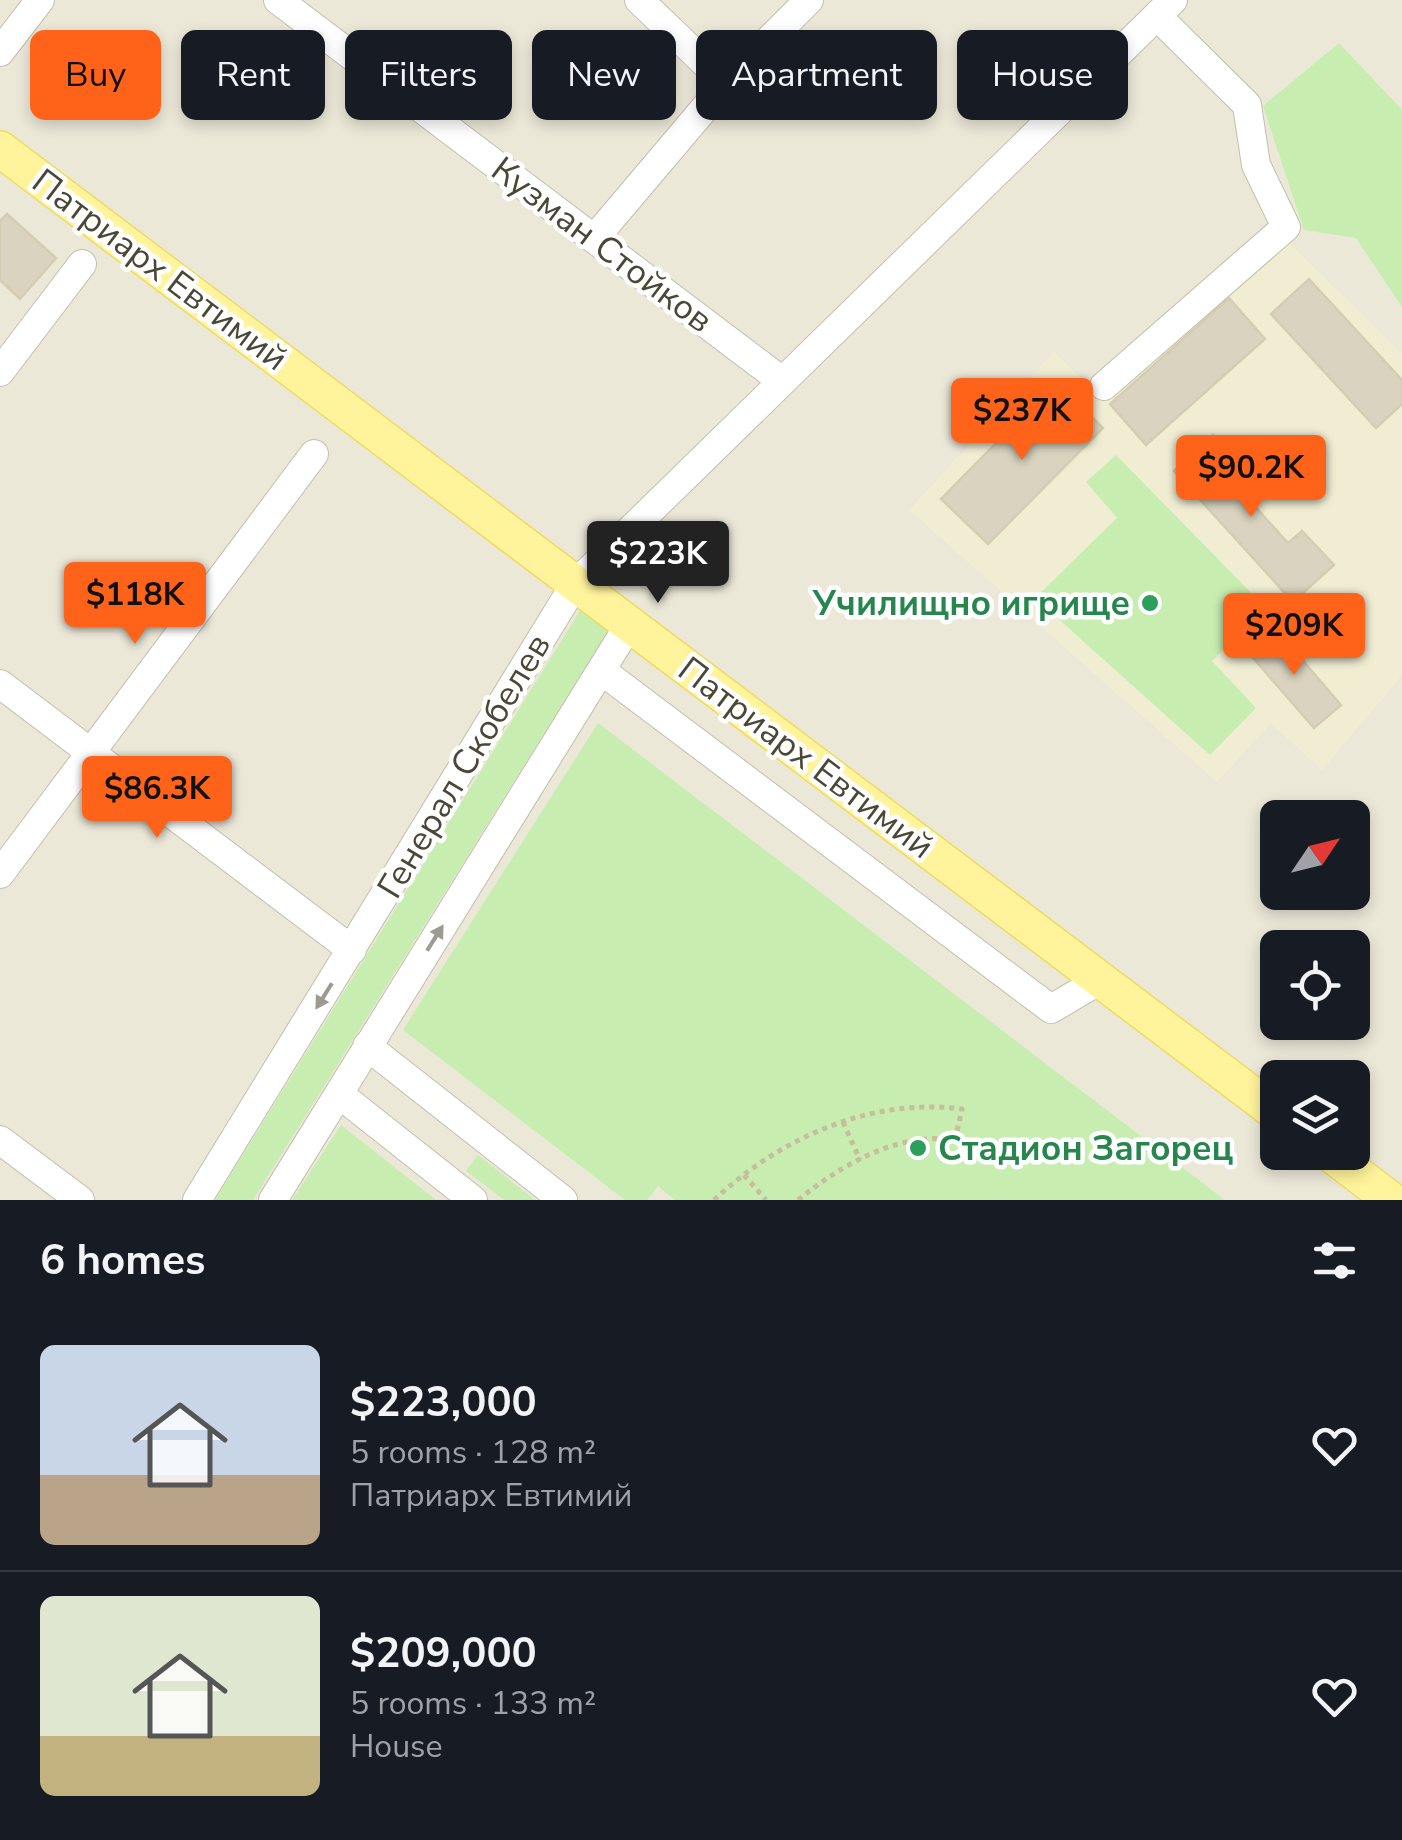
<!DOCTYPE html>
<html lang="en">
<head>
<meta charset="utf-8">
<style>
	:root { --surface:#171b24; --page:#20242c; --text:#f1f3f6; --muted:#9ea1a6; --line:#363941; --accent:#ff6319 }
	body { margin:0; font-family:"Nunito Sans",sans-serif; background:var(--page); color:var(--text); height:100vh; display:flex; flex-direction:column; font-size:38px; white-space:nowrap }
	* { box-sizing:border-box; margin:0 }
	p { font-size:32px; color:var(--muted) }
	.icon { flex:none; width:55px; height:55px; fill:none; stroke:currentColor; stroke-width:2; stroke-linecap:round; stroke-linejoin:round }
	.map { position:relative; height:1200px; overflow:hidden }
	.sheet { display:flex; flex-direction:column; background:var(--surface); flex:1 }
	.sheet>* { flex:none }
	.top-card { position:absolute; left:30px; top:30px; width:1342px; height:90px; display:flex; gap:20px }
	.needle { width:65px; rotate:55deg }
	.buttons { position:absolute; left:1260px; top:800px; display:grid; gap:20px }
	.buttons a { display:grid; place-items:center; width:110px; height:110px; border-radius:15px; background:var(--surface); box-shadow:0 5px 15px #0003; font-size:50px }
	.price { position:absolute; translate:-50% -85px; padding:0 22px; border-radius:10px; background:var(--accent); color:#111; font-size:32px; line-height:65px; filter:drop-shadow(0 2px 5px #0008) }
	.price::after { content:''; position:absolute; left:50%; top:60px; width:30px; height:22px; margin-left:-15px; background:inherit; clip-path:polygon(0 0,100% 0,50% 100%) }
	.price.active { background:#222; color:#fff }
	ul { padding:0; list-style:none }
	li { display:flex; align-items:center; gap:30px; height:250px; padding:0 40px }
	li+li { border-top:2px solid var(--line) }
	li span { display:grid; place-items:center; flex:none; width:280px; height:200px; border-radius:15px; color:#555 }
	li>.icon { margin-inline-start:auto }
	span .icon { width:120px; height:120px; fill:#fffc; stroke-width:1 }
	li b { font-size:42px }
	h2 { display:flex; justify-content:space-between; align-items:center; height:120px; padding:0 40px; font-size:42px }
	.chip { padding:0 35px; border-radius:15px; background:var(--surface); box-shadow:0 5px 15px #0003; font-size:35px; line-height:90px }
	.chip.active { background:var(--accent); color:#111 }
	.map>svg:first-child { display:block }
	.residential { fill:#ebe8d8; fill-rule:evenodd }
	.education { fill:#f0edd3 }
	.green { fill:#c7edb1 }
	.building { fill:#d9d3bf; stroke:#d5cdb1; stroke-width:2.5 }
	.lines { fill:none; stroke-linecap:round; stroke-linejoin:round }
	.minor-casing { stroke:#c3bfac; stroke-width:30 }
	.major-casing { stroke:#eedc61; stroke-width:38 }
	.path { stroke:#c6be9c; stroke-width:5; stroke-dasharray:5 5; stroke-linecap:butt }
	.minor { stroke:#fff; stroke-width:28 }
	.major { stroke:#fff49b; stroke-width:35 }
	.oneway { fill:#9c9a91 }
	.leisure-dot { fill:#2e9e5b; stroke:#fff; stroke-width:4 }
	.labels { text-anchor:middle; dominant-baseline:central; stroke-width:9; stroke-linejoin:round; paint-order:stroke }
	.street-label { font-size:35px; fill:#4b4737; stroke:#fff }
	.leisure-label { font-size:35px; font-weight:bold; fill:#27864d; stroke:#fff; text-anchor:end }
</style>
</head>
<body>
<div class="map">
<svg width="1402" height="1200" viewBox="0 0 1402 1200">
	<rect width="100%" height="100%" fill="#f6f5ea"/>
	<!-- residential -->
	<path class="residential" d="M 0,0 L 1402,0 L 1402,1200 L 0,1200 ZM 1278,818 L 1352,818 L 1352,892 L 1278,892 ZM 1278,948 L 1352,948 L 1352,1022 L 1278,1022 ZM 1278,1078 L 1352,1078 L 1352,1152 L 1278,1152 Z"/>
	<!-- education -->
	<path class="education" d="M 1287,240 L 1402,354 L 1402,675 L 1322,770 L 1271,723 L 1217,782 L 909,510 L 1054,352 L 1103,399 Z"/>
	<!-- green -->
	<path class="green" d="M 1339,43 L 1402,110 L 1402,307 L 1356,238 L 1304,230 L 1263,106 Z
		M 1116,455 L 1265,607 L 1212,661 L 1256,708 L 1210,755 L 1035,598 L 1117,518 L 1086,482 Z
		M 583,606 L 611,626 L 253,1200 L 215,1200 Z
		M 598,723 L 1225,1200 L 675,1200 L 658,1186 L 647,1200 L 625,1200 L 403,1030 Z
		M 341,1125 L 436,1200 L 292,1200 Z
		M 478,1155 L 535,1200 L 504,1200 L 466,1171 Z"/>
	<!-- building -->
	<path class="building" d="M 7,214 L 56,258 L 20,299 L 0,280 L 0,221 Z
		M 1309,279 L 1402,380 L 1402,404 L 1376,428 L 1271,314 Z
		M 1229,298 L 1265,339 L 1146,445 L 1110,404 Z
		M 1056,382 L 1103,428 L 988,544 L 941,499 Z
		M 1213,435 L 1252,478 L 1240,490 L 1288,543 L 1302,531 L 1334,565 L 1293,602 L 1174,471 Z
		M 1275,628 L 1341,705 L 1314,728 L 1248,652 Z"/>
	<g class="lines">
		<!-- minor casing -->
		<g class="minor-casing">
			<path id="minor" d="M 278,0 L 782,381
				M 639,0 L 726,83
				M 0,52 L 40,0
				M 594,239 L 726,83 L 809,0
				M 0,372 L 82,264
				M 1104,386 L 1286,227 L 1256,165 L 1247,105 L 1157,16
				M 602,671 L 1051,1009 L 1100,980
				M 0,684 L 352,950
				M 0,874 L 314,454
				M 367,1046 L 563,1200
				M 339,1094 L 473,1200
				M 0,1140 L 80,1200
				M 197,1200 L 575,584 L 1173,0
				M 273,1200 L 629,625"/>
		</g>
		<!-- major casing -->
		<g class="major-casing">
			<path id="major" d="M 0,149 L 1278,1114
				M 1328,1152 L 1391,1200"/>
		</g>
		<!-- path -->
		<path class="path" d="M 843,1122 L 860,1160
			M 744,1175 L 766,1200
			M 714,1200 C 780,1138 871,1097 962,1109 L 956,1136
			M 798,1200 C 870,1142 939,1117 1026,1160"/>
		<!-- minor -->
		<use href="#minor" class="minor"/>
		<!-- major -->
		<use href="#major" class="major"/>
	</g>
	<!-- one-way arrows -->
	<defs><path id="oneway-solid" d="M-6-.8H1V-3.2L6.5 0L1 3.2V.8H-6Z" transform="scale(2.5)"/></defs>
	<g class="oneway">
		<use href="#oneway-solid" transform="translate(435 938) rotate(-58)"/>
		<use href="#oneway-solid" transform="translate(324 996) rotate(122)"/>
	</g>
	<!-- markers -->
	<g class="leisure-dot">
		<circle cx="1150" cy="603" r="10"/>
		<circle cx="918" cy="1148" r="10"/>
	</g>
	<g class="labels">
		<!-- street labels -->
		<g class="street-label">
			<text transform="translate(602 245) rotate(37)">Кузман Стойков</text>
			<text transform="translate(160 270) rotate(37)">Патриарх Евтимий</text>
			<text transform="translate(806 758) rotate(37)">Патриарх Евтимий</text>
			<text transform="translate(464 766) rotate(-59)">Генерал Скобелев</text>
		</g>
		<!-- leisure labels -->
		<g class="leisure-label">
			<text x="1130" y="603">Училищно игрище</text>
			<text x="938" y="1148" text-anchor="start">Стадион Загорец</text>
		</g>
	</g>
</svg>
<div class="buttons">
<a><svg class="needle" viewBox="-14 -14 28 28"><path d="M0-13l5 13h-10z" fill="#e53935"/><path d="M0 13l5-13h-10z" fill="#9ea1a6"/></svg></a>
<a><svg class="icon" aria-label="locate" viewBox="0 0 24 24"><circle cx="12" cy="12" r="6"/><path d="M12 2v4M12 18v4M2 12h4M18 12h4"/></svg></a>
<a><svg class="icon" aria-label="layers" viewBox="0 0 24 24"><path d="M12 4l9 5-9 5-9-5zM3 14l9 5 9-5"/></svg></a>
</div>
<b class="price" style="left:1022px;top:463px">$237K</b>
<b class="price" style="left:1251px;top:520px">$90.2K</b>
<b class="price active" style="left:658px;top:606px">$223K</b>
<b class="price" style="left:135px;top:647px">$118K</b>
<b class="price" style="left:1294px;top:678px">$209K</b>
<b class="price" style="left:157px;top:841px">$86.3K</b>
<div class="top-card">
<a class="chip active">Buy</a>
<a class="chip">Rent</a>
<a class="chip">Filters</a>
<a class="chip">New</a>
<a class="chip">Apartment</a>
<a class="chip">House</a>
</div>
</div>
<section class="sheet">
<h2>6 homes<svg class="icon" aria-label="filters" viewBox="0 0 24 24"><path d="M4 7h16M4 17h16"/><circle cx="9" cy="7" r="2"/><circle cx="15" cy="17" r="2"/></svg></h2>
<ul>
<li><span style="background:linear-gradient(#c9d6e8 65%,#b9a48a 0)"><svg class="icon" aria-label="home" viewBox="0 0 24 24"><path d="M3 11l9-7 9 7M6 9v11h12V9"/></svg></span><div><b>$223,000</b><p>5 rooms · 128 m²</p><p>Патриарх Евтимий</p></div><svg class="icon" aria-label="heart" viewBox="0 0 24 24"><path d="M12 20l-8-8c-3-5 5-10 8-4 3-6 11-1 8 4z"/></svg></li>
<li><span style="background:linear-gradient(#dfe7d0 70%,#c2b280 0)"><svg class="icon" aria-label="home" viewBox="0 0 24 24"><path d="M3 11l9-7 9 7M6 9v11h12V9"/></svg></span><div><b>$209,000</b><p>5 rooms · 133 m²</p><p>House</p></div><svg class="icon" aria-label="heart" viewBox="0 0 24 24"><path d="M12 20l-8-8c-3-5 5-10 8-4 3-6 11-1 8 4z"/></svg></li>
</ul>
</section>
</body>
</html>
